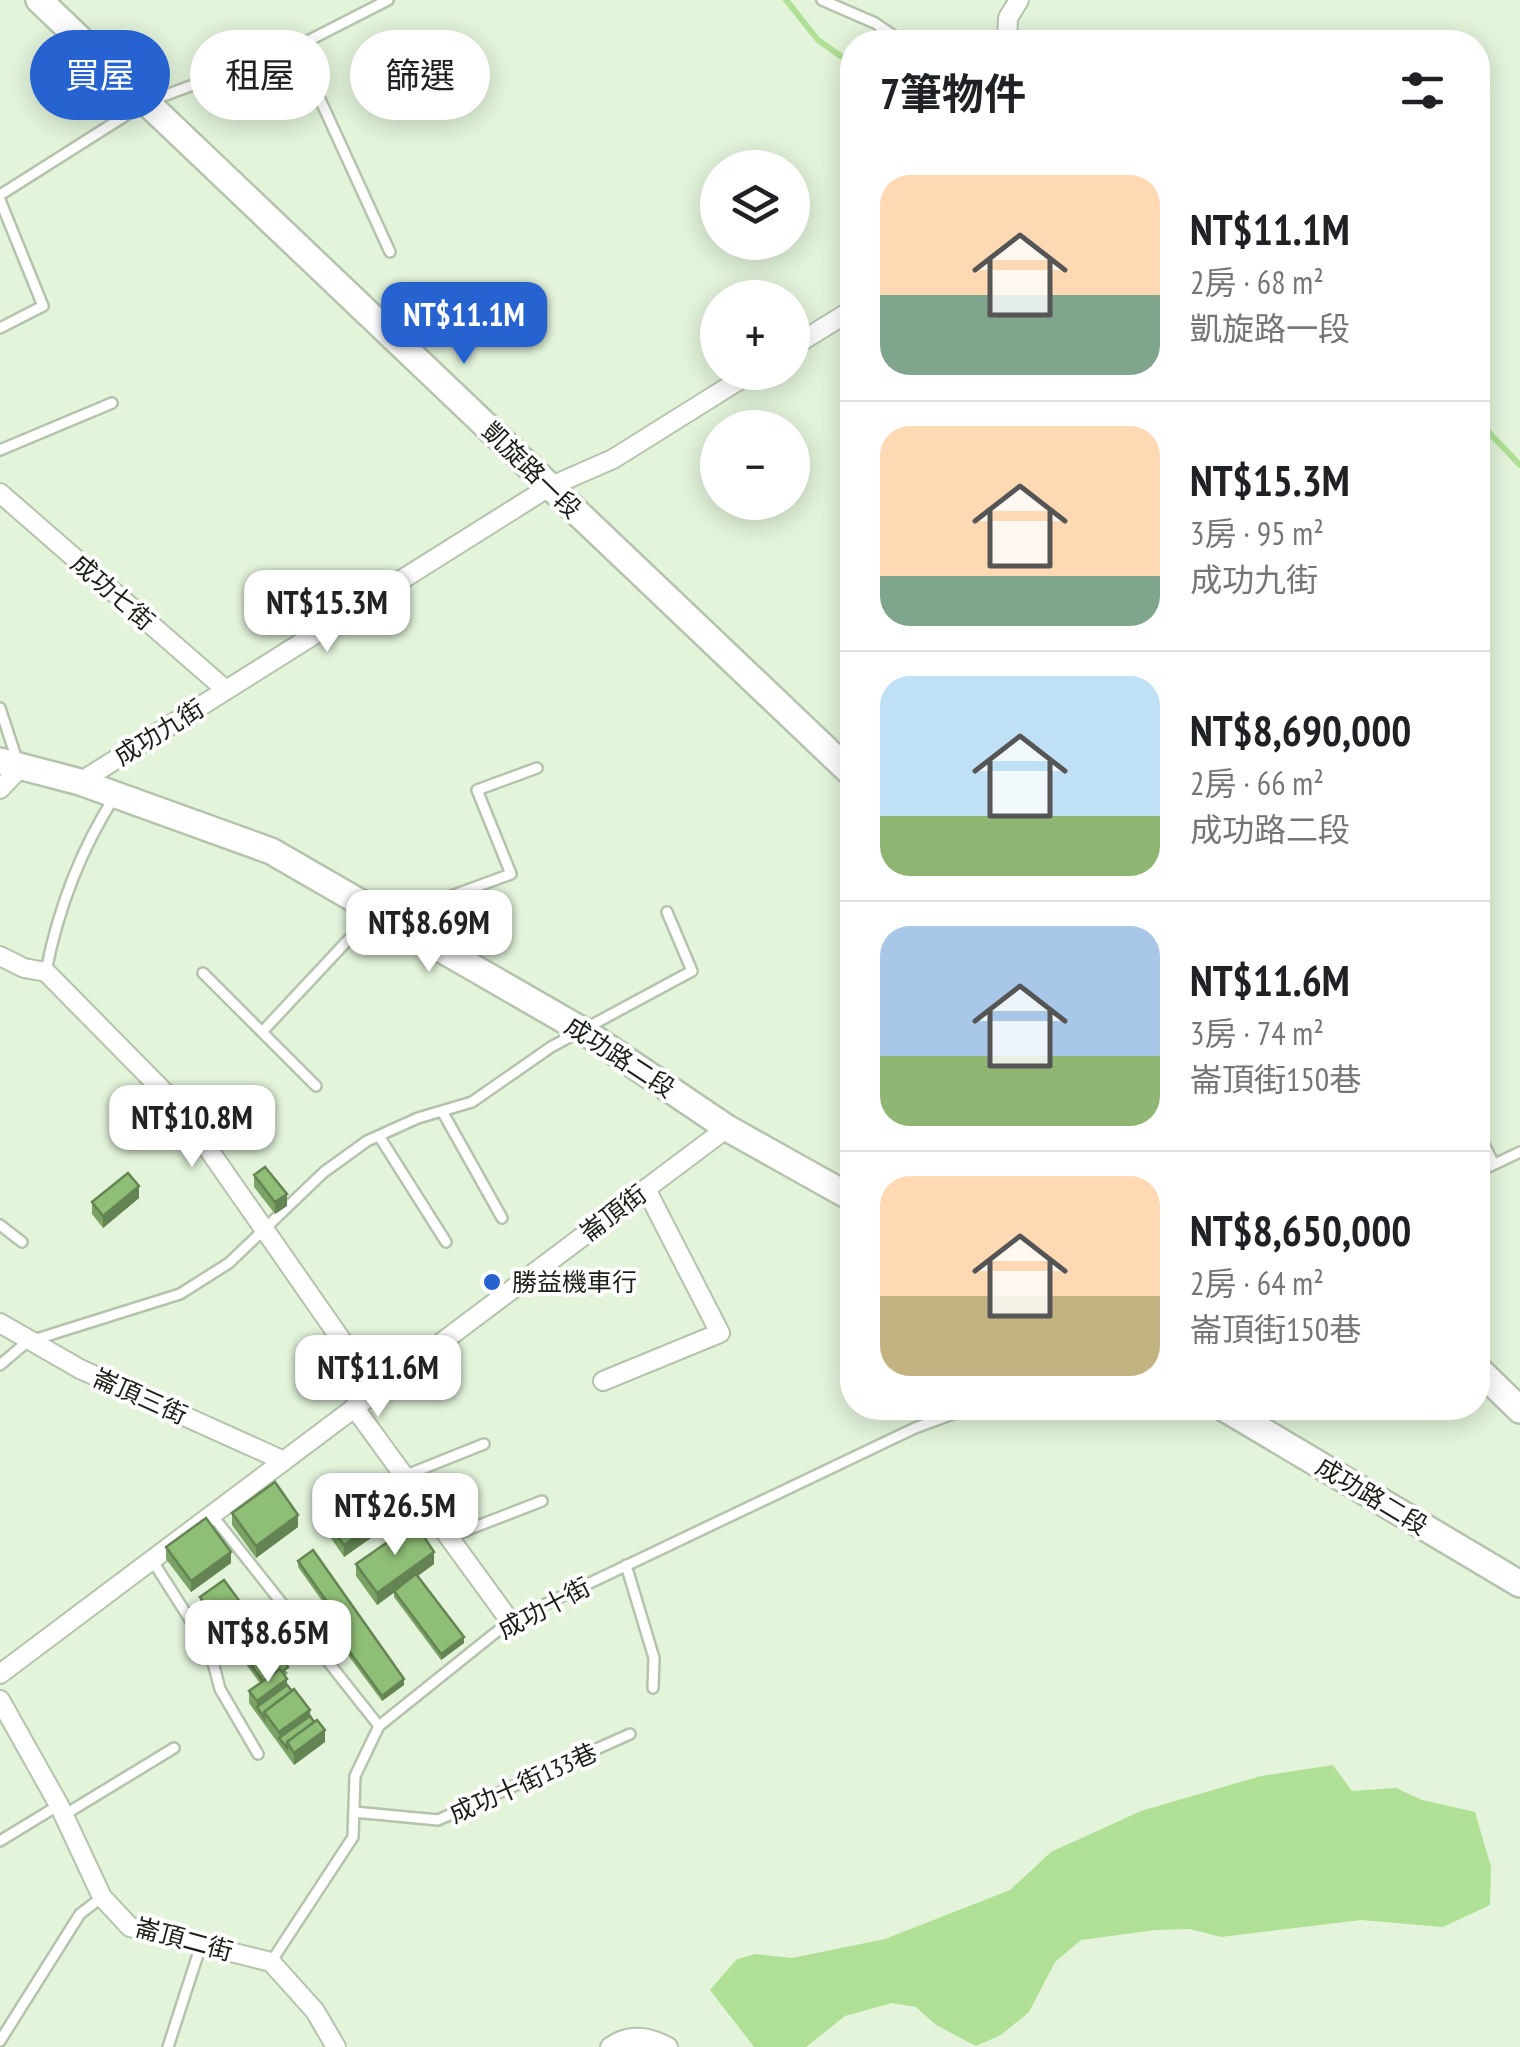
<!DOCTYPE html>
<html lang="zh-TW">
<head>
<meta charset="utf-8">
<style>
	:root { --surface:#fff; --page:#f6f6f6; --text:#202124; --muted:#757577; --line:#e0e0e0; --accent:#2663d0 }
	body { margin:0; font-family:"PT Sans Narrow","Noto Sans TC",sans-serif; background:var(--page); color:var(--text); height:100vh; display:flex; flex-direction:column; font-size:38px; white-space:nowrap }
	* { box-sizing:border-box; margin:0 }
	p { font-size:32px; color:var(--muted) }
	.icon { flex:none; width:55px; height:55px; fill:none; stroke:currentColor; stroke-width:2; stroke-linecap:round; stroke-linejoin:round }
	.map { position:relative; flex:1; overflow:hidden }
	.side { position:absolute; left:840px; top:30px; width:650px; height:1390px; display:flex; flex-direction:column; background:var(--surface); border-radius:40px; box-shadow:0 5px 25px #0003 }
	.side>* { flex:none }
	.top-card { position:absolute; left:30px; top:30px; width:660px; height:90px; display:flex; gap:20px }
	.fabs { position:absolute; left:700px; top:150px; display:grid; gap:20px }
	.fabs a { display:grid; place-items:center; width:110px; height:110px; border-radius:50%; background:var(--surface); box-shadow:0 5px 25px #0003; font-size:50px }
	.price { position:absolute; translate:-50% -85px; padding:0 22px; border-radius:20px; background:#fff; color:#222; font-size:32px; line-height:65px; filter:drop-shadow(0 2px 5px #0008) }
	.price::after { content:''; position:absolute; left:50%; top:60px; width:30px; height:22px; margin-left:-15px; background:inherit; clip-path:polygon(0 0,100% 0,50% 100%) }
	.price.active { background:var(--accent); color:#fff }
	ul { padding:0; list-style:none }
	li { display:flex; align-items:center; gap:30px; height:250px; padding:0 40px }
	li+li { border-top:2px solid var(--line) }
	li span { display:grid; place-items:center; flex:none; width:280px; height:200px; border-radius:30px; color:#555 }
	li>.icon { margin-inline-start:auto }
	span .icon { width:120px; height:120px; fill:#fffc; stroke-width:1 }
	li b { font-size:42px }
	h2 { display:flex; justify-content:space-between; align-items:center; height:120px; padding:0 40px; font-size:42px }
	.pill { padding:0 35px; border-radius:45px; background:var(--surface); box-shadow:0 5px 25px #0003; font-size:35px; line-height:90px }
	.pill.active { background:var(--accent); color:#fff }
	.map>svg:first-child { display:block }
	.water { fill:#afe096 }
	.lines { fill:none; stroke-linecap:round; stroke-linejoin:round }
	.stream { stroke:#afe096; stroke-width:6 }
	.lane-casing { stroke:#b4c4ac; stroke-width:14 }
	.street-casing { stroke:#b4c4ac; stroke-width:22 }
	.secondary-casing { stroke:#b4c4ac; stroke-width:30 }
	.lane { stroke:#fff; stroke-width:9 }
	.street { stroke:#fff; stroke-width:18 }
	.secondary { stroke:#fff; stroke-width:25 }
	.wall { fill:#7ba365 }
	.shaded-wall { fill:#648553 }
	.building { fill:#8fbe76; stroke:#648553; stroke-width:2.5 }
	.poi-dot { fill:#2663d0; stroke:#fff; stroke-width:4 }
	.labels { text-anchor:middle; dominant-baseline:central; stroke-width:8; stroke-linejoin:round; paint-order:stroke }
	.street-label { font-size:25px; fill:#1a1f17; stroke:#fff }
	.poi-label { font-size:25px; fill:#1a1f17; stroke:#fff; text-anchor:start }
</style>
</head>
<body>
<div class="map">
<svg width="1520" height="2047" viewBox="0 0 1520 2047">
	<rect width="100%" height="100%" fill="#e3f4db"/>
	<!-- water -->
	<path class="water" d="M 1333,1765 L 1352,1791 L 1396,1788 L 1422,1800 L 1475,1812 L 1491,1867 L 1490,1905 L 1443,1927 L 1361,1920 L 1221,1937 L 1190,1929 L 1156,1930 L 1081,1940 L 1055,1962 L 1029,2012 L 1001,2035 L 976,2046 L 936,2025 L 916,2007 L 892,2003 L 845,2016 L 806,2047 L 754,2047 L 710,1990 L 737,1959 L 756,1954 L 792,1958 L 885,1939 L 1010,1890 L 1051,1852 L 1141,1811 L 1261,1776 Z"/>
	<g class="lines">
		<!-- stream -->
		<path class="stream" d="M 786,0 L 818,40 L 852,64
			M 1478,421 L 1520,465"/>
		<!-- lane casing -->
		<g class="lane-casing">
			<path id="lane" d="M 822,0 L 875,23 L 903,42
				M 296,47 L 390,252
				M 0,195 L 147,102 L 296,47 L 388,0
				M 0,200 L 43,306 L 0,328
				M 0,450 L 112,403
				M 0,708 L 18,763
				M 396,916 L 511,874 L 477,790 L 537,768
				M 46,971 C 58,910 81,849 115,796
				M 203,973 L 316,1086
				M 262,1032 L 362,925 L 382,920
				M 442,1111 L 502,1218
				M 1478,1133 L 1494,1164
				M 379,1136 L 446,1242
				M 1478,1172 L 1520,1152
				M 0,1225 L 22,1242
				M 0,1365 L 27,1342 L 180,1294 L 229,1263 L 324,1172 L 367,1141 L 418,1118 L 472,1102 L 551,1047 L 692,971 L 667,912
				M 404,1476 L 484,1444
				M 212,1515 L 379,1726
				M 449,1537 L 542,1501
				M 152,1560 L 210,1651 L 220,1689 L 258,1754
				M 626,1565 L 654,1658 L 653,1688
				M 354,1812 L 438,1820 L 630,1734
				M 64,1815 L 174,1748
				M 0,1841 L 59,1805
				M 271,1962 L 353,1837 L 355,1776 L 379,1726 L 510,1621 L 915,1428 L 969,1408
				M 0,2041 L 80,1914 L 101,1898
				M 168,2047 L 201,1945"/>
		</g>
		<!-- street casing -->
		<g class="street-casing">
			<path id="street" d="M 1007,42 L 1008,18 L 1019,0
				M 792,347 L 852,310
				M 0,493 L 226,690
				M 80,782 L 549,487 L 613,459 L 752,372
				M 0,789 L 20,768
				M 0,956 L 24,968 L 46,972 L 179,1107 L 377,1391
				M 0,1323 L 80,1369 L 284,1461
				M 603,1381 L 720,1333 L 646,1189
				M 354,1407 L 510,1621
				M 0,1674 L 727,1128
				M 0,1700 L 59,1805 L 102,1897 L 130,1927 L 271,1962 L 315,2011 L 336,2047
				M 610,2047 C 628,2034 648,2036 668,2047"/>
		</g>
		<!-- secondary casing -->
		<g class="secondary-casing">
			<path id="secondary" d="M 39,0 L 852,774
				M 0,761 L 80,782 L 271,851 L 585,1032 L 727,1128 L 852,1198
				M 1478,1369 L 1520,1410
				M 1224,1408 L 1520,1584"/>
		</g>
		<!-- lane -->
		<use href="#lane" class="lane"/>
		<!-- street -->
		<use href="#street" class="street"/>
		<!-- secondary -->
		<use href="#secondary" class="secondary"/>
	</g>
	<!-- wall -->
	<path class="wall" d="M 254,1175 L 287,1206 L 275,1214 L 254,1187 Z
		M 139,1198 L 103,1228 L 92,1214 L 92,1202 Z
		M 232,1513 L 298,1527 L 256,1558 L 232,1525 Z
		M 324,1516 L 402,1516 L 344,1557 L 324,1528 Z
		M 166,1547 L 231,1563 L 191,1592 L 166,1559 Z
		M 298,1561 L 404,1685 L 382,1701 L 336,1639 L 336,1633 L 342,1629 L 298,1567 Z
		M 356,1564 L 434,1564 L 418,1576 L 464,1643 L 441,1660 L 394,1597 L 394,1592 L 377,1605 L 356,1576 Z
		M 200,1597 L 288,1673 L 285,1676 L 287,1685 L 310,1716 L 325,1742 L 294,1765 L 249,1703 L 249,1691 L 260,1683 L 200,1603 Z"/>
	<!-- shaded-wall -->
	<path class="shaded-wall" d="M 139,1186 L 139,1198 L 103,1228 L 103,1216 Z
		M 287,1194 L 287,1206 L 275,1214 L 275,1202 Z
		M 402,1504 L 402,1516 L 344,1557 L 344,1545 Z
		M 298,1515 L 298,1527 L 256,1558 L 256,1546 Z
		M 231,1552 L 231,1563 L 191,1592 L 191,1581 Z
		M 434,1552 L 434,1564 L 377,1605 L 377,1593 Z
		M 464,1637 L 464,1643 L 441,1660 L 441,1654 Z
		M 287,1679 L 287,1691 L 257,1707 L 257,1713 L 257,1701 Z
		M 404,1679 L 404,1685 L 382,1701 L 382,1696 Z
		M 310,1710 L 310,1722 L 279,1738 L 279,1732 Z
		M 325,1730 L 325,1742 L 294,1765 L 294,1753 Z"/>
	<!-- building -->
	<path class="building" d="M 265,1167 L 287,1194 L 275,1202 L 254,1175 Z
		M 128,1173 L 139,1186 L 103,1216 L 92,1202 Z
		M 381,1475 L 402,1504 L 344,1545 L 324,1516 Z
		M 275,1482 L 298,1515 L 256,1546 L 232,1513 Z
		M 206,1518 L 231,1552 L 191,1581 L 166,1547 Z
		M 415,1523 L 434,1552 L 377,1593 L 356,1564 Z
		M 313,1550 L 404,1679 L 382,1696 L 336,1633 L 345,1627 L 298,1561 Z
		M 416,1574 L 464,1637 L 441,1654 L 394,1591 Z
		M 224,1580 L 288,1667 L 282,1672 L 280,1669 L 263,1681 L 200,1597 Z
		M 280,1669 L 287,1679 L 257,1701 L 249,1691 Z
		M 287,1685 L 292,1691 L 264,1712 L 264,1718 L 257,1707 Z
		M 294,1689 L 310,1710 L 279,1732 L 264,1712 Z
		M 310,1716 L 314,1722 L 287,1742 L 287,1748 L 279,1738 Z
		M 317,1720 L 325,1730 L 294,1753 L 287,1742 Z"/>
	<!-- markers -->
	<circle class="poi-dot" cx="492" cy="1282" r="10"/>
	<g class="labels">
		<!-- street labels -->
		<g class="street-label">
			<text transform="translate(532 470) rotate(44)">凱旋路一段</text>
			<text transform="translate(113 592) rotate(41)">成功七街</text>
			<text transform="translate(159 732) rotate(-32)">成功九街</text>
			<text transform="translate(620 1057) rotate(33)">成功路二段</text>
			<text transform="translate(613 1213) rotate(-37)">崙頂街</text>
			<text transform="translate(140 1396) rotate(24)">崙頂三街</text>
			<text transform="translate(1372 1496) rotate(31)">成功路二段</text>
			<text transform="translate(544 1608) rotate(-28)">成功十街</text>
			<text transform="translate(523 1783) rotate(-24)">成功十街133巷</text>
			<text transform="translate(184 1939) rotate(15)">崙頂二街</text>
		</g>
		<!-- poi labels -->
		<g class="poi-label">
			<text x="512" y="1282">勝益機車行</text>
		</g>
	</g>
</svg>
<div class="fabs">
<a><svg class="icon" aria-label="layers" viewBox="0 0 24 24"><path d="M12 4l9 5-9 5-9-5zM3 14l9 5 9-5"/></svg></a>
<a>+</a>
<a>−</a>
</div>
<b class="price active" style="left:464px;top:367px">NT$11.1M</b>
<b class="price" style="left:327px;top:655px">NT$15.3M</b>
<b class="price" style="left:429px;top:975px">NT$8.69M</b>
<b class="price" style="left:192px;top:1170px">NT$10.8M</b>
<b class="price" style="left:378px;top:1420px">NT$11.6M</b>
<b class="price" style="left:395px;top:1558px">NT$26.5M</b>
<b class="price" style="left:268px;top:1685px">NT$8.65M</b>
<div class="top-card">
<a class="pill active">買屋</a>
<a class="pill">租屋</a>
<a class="pill">篩選</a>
</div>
<section class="side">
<h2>7筆物件<svg class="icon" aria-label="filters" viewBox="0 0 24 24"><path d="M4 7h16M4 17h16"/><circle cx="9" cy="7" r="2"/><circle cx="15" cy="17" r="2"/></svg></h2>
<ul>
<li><span style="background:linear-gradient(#ffd9b3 60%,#7fa58c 0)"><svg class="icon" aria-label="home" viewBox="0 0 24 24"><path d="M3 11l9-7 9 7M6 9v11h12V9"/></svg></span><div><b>NT$11.1M</b><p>2房 · 68 m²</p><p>凱旋路一段</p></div></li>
<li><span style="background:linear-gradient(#ffd9b3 75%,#7fa58c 0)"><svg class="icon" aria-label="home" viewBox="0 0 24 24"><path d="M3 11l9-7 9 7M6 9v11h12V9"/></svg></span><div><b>NT$15.3M</b><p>3房 · 95 m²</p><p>成功九街</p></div></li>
<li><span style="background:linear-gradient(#bfe0f5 70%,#8fb573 0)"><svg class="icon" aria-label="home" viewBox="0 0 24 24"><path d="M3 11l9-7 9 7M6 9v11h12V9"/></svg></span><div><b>NT$8,690,000</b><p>2房 · 66 m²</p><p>成功路二段</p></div></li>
<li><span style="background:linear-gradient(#a9c7e8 65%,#8fb573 0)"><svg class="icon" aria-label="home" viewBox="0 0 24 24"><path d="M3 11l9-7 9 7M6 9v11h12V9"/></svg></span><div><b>NT$11.6M</b><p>3房 · 74 m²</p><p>崙頂街150巷</p></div></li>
<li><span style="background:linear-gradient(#ffd9b3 60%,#c2b280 0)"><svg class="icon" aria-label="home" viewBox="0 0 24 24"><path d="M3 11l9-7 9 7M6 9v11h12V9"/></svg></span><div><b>NT$8,650,000</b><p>2房 · 64 m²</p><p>崙頂街150巷</p></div></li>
</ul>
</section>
</div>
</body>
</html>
